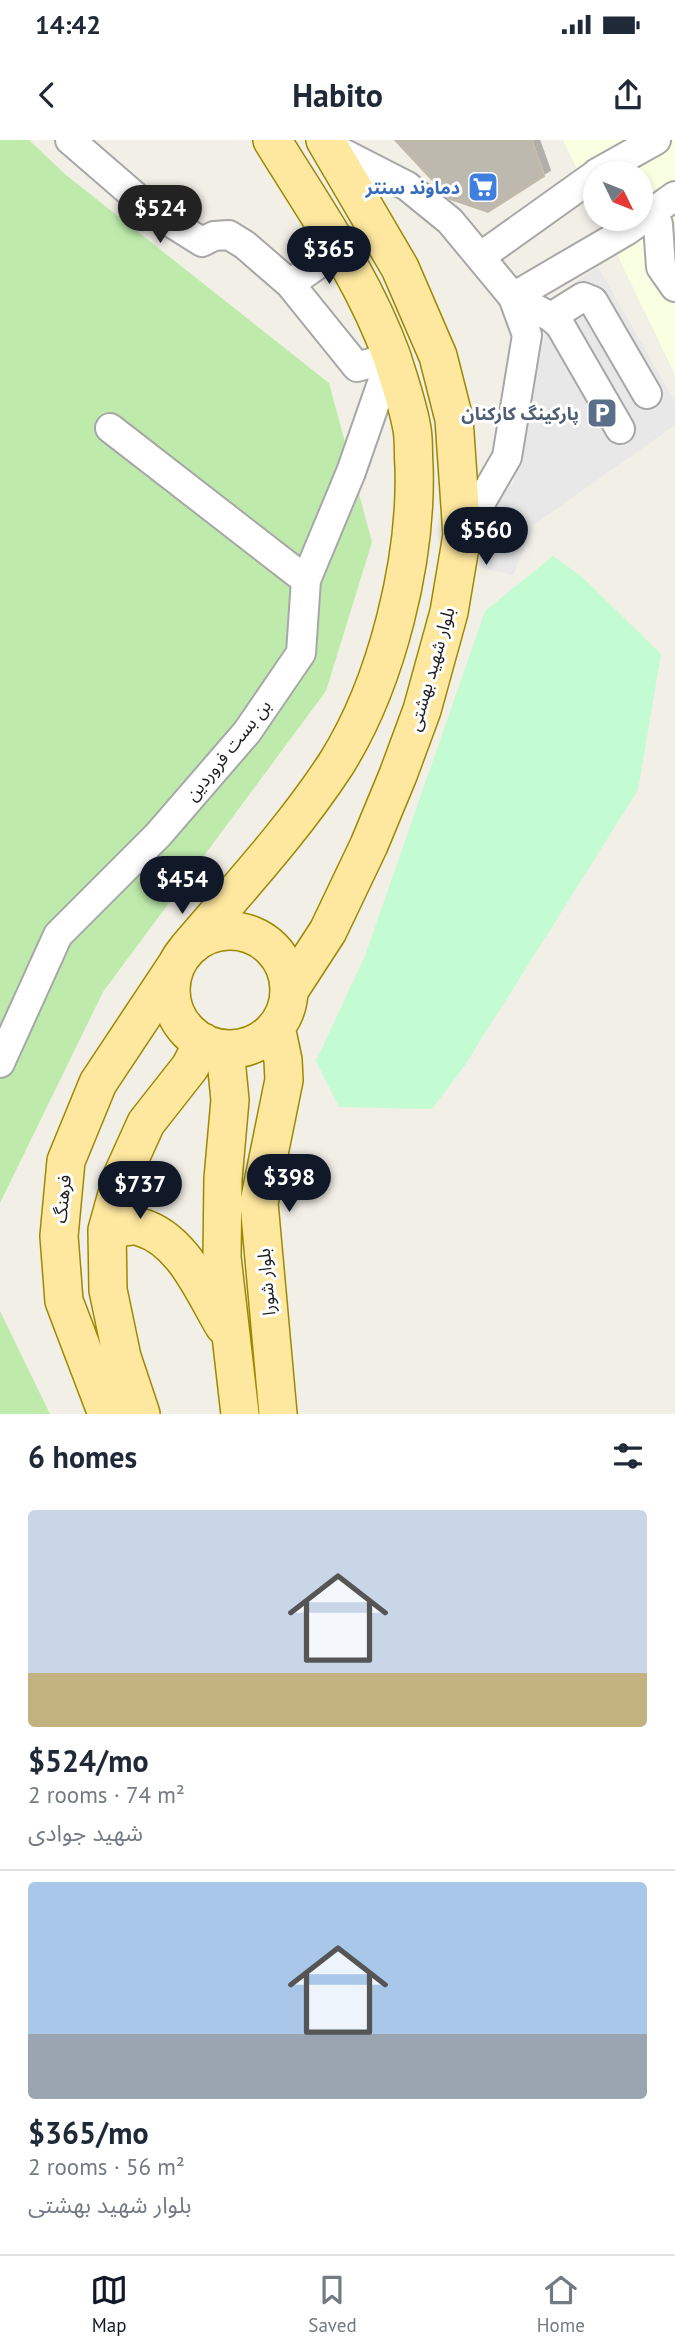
<!DOCTYPE html>
<html lang="en">
<head>
<meta charset="utf-8">
<style>
	:root { --surface:#fff; --page:#f6f6f7; --text:#1f2937; --muted:#747a83; --line:#e0e1e3; --accent:#111827 }
	body { margin:0; font-family:"PT Sans","Noto Sans Arabic",sans-serif; background:var(--page); color:var(--text); height:100vh; display:flex; flex-direction:column; font-size:26px; white-space:nowrap }
	* { box-sizing:border-box; margin:0 }
	p { font-size:23px; color:var(--muted) }
	.icon { flex:none; width:38px; height:38px; fill:none; stroke:currentColor; stroke-width:2; stroke-linecap:round; stroke-linejoin:round }
	.map { position:relative; height:1274px; overflow:hidden }
	.panel { display:flex; flex-direction:column; background:var(--surface); flex:1 }
	.panel>* { flex:none }
	.needle { width:46px; rotate:133deg }
	.buttons { position:absolute; left:583px; top:21px; display:grid; gap:14px }
	.buttons a { display:grid; place-items:center; width:70px; height:70px; border-radius:50%; background:var(--surface); box-shadow:0 4px 10px #0003; font-size:35px }
	.price { position:absolute; translate:-50% -60px; padding:0 16px; border-radius:24px; background:var(--accent); color:#fff; font-size:23px; line-height:46px; filter:drop-shadow(0 2px 4px #0008) }
	.price::after { content:''; position:absolute; left:50%; top:42px; width:21px; height:16px; margin-left:-10px; background:inherit; clip-path:polygon(0 0,100% 0,50% 100%) }
	.price.active { background:#222; color:#fff }
	ul { padding:0; list-style:none }
	li { display:grid; align-content:center; gap:14px; height:371px; padding:0 28px }
	li+li { border-top:2px solid var(--line) }
	li span { display:grid; place-items:center; height:217px; border-radius:7px; color:#555 }
	li>.icon { margin-inline-start:auto }
	span .icon { width:126px; height:126px; fill:#fffc; stroke-width:1 }
	li b { font-size:30px }
	h2 { display:flex; justify-content:space-between; align-items:center; height:84px; padding:0 28px; font-size:30px }
	.status { display:flex; justify-content:space-between; align-items:center; height:49px; padding:0 35px; background:var(--surface); direction:ltr }
	.status svg { height:19px; fill:currentColor }
	header { display:flex; justify-content:space-between; align-items:center; height:91px; padding:0 28px; background:var(--surface); font-size:32px; font-weight:700 }
	.dock { display:flex; justify-content:space-around; align-items:center; height:98px; border-top:2px solid var(--line); background:var(--surface); font-size:19px; color:var(--muted) }
	.dock a { display:grid; justify-items:center; gap:4px }
	.dock .active { color:var(--accent) }
	.map>svg:first-child { display:block }
	.education { fill:#f9ffe1 }
	.grass { fill:#beebac }
	.park { fill:#c3fbd3 }
	.parking { fill:#e8e8e8 }
	.building { fill:#beb9af; stroke:#c3b9a8; stroke-width:2; filter:url(#shadow) }
	.lines { fill:none; stroke-linecap:round; stroke-linejoin:round }
	.minor-casing { stroke:#a7a7a7; stroke-width:32 }
	.major-casing { stroke:#9c8900; stroke-width:40 }
	.minor { stroke:#fff; stroke-width:28 }
	.major { stroke:#fee89f; stroke-width:37 }
	.labels { text-anchor:middle; dominant-baseline:central; stroke-width:6; stroke-linejoin:round; paint-order:stroke }
	.shop-label { font-size:18px; font-weight:bold; fill:#366cbe; stroke:#fff; text-anchor:end }
	.service-label { font-size:18px; font-weight:bold; fill:#4e5e75; stroke:#fff; text-anchor:end }
	.street-label { font-size:18px; fill:#202020; stroke:#fff }
</style>
</head>
<body>
<div class="status"><b>14:42</b><svg viewBox="0 0 49 12"><path d="M0 12V9h3v3zM5 12V6h3v6zM10 12V3h3v9zM15 12V0h3v12zM26 1h20v11H26zM47 4h2v5h-2z"/></svg></div>
<header><svg class="icon" aria-label="back" viewBox="0 0 24 24"><path d="M15 5l-7 7 7 7"/></svg>Habito<svg class="icon" aria-label="share" viewBox="0 0 24 24"><path d="M12 15V3M7 8l5-5 5 5M5 13v7h14v-7"/></svg></header>
<div class="map">
<svg width="675" height="1274" viewBox="0 0 675 1274">
	<defs>
		<filter id="shadow"><feDropShadow dx="6" dy="-6" stdDeviation="0" flood-color="#0004"/></filter>
	</defs>
	<rect width="100%" height="100%" fill="#f1efe6"/>
	<!-- education -->
	<path class="education" d="M 563,0 L 675,0 L 675,235 L 600,79 L 640,79 L 640,33 L 595,33 L 595,67 Z"/>
	<!-- grass -->
	<path class="grass" d="M 0,0 L 29,0 L 66,35 L 329,243 L 372,402 L 326,551 L 103,852 L 0,1063 Z
		M 0,1171 L 50,1274 L 0,1274 Z"/>
	<!-- park -->
	<path class="park" d="M 553,416 L 581,436 L 661,514 L 638,650 L 465,925 L 432,969 L 339,967 L 316,921 L 365,816 L 485,471 Z"/>
	<!-- parking -->
	<path class="parking" d="M 598,127 L 675,262 L 675,285 L 535,384 L 513,435 L 479,427 L 485,370 L 513,344 L 546,190 L 534,170 Z"/>
	<!-- building -->
	<path class="building" d="M 395,0 L 531,0 L 544,36 L 488,72 L 450,59 Z"/>
	<g class="lines">
		<!-- minor casing -->
		<g class="minor-casing">
			<path id="minor" d="M 70,0 L 151,70 L 202,102 L 214,96 L 229,95 L 245,105 L 290,144 L 357,227 L 391,217
				M 331,7 L 407,46 L 450,81 L 513,157 L 527,195 L 507,317 L 462,395
				M 597,33 L 656,0
				M 652,72 L 658,84 L 661,127 L 675,147
				M 480,117 L 595,35
				M 290,144 L 339,109
				M 513,157 L 626,91 L 675,56
				M 513,157 L 551,177 L 560,185 L 620,289
				M 551,177 L 583,157 L 593,161 L 647,254
				M 110,288 L 306,440
				M 0,923 L 58,795 L 158,695 L 247,592 L 301,513 L 306,440 L 351,332 L 391,217"/>
		</g>
		<!-- major casing -->
		<g class="major-casing">
			<path id="major" d="M171 850a59 59 0 1 1 118 0a59 59 0 1 1-118 0Z
				M 187,809 C 238,749 293,690 336,624 C 387,543 417,420 414,326 C 413,314 414,300 412,289 C 408,265 399,240 392,217 C 364,139 315,70 272,0
				M 289,851 L 328,791 L 369,705 L 398,635 L 422,570 L 449,472 L 462,395 L 454,279 L 438,216 L 400,128 L 325,0
				M 276,887 L 283,920 L 284,940 L 259,1063 L 278,1274
				M 225,909 L 230,960 L 223,1039 L 222,1117 L 240,1274
				M 107,1090 C 117,1089 131,1084 140,1087 C 183,1099 203,1151 224,1186
				M 107,1274 L 64,1161 L 59,1096 L 66,1021 L 98,943 L 177,824
				M 141,1274 L 122,1217 L 108,1150 L 107,1090 L 122,1036 L 146,983 L 190,927 L 203,902"/>
		</g>
		<!-- minor -->
		<use href="#minor" class="minor"/>
		<!-- major -->
		<use href="#major" class="major"/>
	</g>
	<!-- icons -->
	<defs>
		<g id="supermarket-square" transform="scale(1.575)"><rect x="-9" y="-9" width="18" height="18" rx="4" fill="#3f7fe0" stroke="#fff"/><path d="M-6-5.5h2.5l.6 2H6L4.5 2H-2.5L-4.4-4H-6ZM-1.5 3.2a1.3 1.3 0 1 0 .1 0ZM3 3.2a1.3 1.3 0 1 0 .1 0Z" fill="#fff"/></g>
		<g id="parking-square" transform="scale(1.575)"><rect x="-9" y="-9" width="18" height="18" rx="4" fill="#5c6f8a" stroke="#fff"/><path d="M-3.5-5.5H1a3.5 3.5 0 0 1 0 7H-1V5.5H-3.5ZM-1-3.4V-.6H.8a1.4 1.4 0 0 0 0-2.8Z" fill="#fff"/></g>
	</defs>
	<g fill-rule="evenodd">
		<use href="#supermarket-square" x="483" y="47"/>
		<use href="#parking-square" x="602" y="273"/>
	</g>
	<g class="labels">
		<!-- shop labels -->
		<g class="shop-label">
			<text x="460" y="47">دماوند سنتر</text>
		</g>
		<!-- service labels -->
		<g class="service-label">
			<text x="579" y="273">پارکینگ کارکنان</text>
		</g>
		<!-- street labels -->
		<g class="street-label">
			<text transform="translate(431 529) rotate(-74)">بلوار شهید بهشتی</text>
			<text transform="translate(228 610) rotate(-51)">بن بست فروردین</text>
			<text transform="translate(62 1059) rotate(-84)">فرهنگ</text>
			<text transform="translate(266 1142) rotate(-95)">بلوار شورا</text>
		</g>
	</g>
</svg>
<div class="buttons">
<a><svg class="needle" viewBox="-14 -14 28 28"><path d="M0-13l5 13h-10z" fill="#e53935"/><path d="M0 13l5-13h-10z" fill="#747a83"/></svg></a>
</div>
<b class="price active" style="left:160px;top:105px">$524</b>
<b class="price" style="left:329px;top:146px">$365</b>
<b class="price" style="left:486px;top:427px">$560</b>
<b class="price" style="left:182px;top:776px">$454</b>
<b class="price" style="left:289px;top:1074px">$398</b>
<b class="price" style="left:140px;top:1081px">$737</b>
</div>
<section class="panel">
<h2>6 homes<svg class="icon" aria-label="filters" viewBox="0 0 24 24"><path d="M4 7h16M4 17h16"/><circle cx="9" cy="7" r="2"/><circle cx="15" cy="17" r="2"/></svg></h2>
<ul>
<li><span style="background:linear-gradient(#c9d6e8 75%,#c2b280 0)"><svg class="icon" aria-label="home" viewBox="0 0 24 24"><path d="M3 11l9-7 9 7M6 9v11h12V9"/></svg></span><div><b>$524/mo</b><p>2 rooms · 74 m²</p><p>شهید جوادی</p></div></li>
<li><span style="background:linear-gradient(#a9c7e8 70%,#9aa5b1 0)"><svg class="icon" aria-label="home" viewBox="0 0 24 24"><path d="M3 11l9-7 9 7M6 9v11h12V9"/></svg></span><div><b>$365/mo</b><p>2 rooms · 56 m²</p><p>بلوار شهید بهشتی</p></div></li>
</ul>
</section>
<nav class="dock">
<a class="active"><svg class="icon" aria-label="map" viewBox="0 0 24 24"><path d="M3 6l6-2 6 2 6-2v14l-6 2-6-2-6 2zM9 4v14M15 6v14"/></svg>Map</a>
<a><svg class="icon" aria-label="saved" viewBox="0 0 24 24"><path d="M7 4h10v16l-5-4-5 4z"/></svg>Saved</a>
<a><svg class="icon" aria-label="home" viewBox="0 0 24 24"><path d="M3 11l9-7 9 7M6 9v11h12V9"/></svg>Home</a>
</nav>
</body>
</html>
